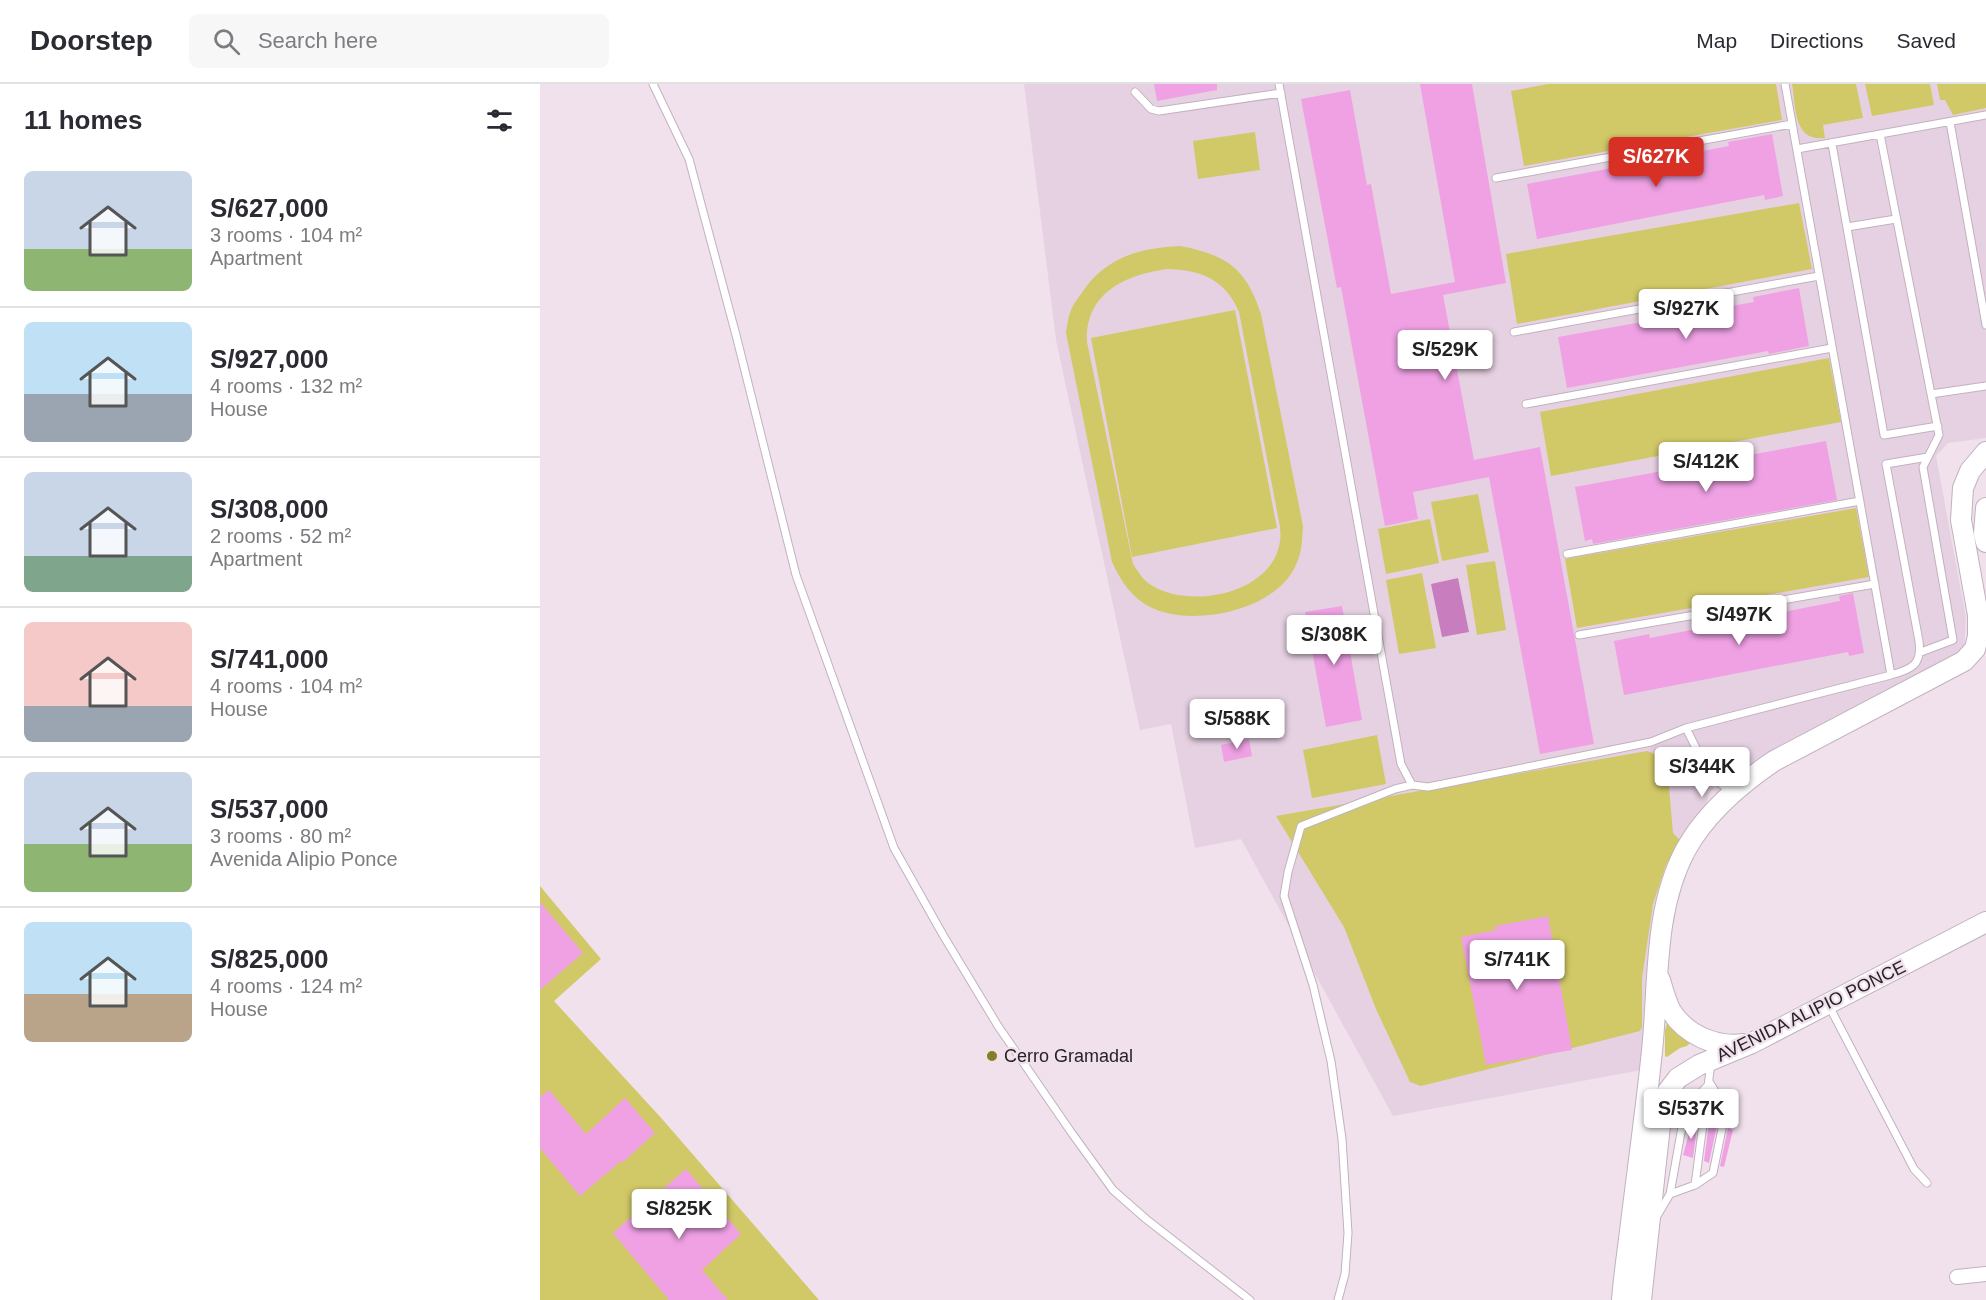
<!DOCTYPE html>
<html lang="en">
<head>
<meta charset="utf-8">
<style>
	:root { --surface:#fff; --page:#f7f7f7; --text:#2b2b33; --muted:#7c7c81; --line:#e1e1e2; --accent:#d93025 }
	body { margin:0; font-family:Arial,sans-serif; background:var(--page); color:var(--text); height:100vh; display:flex; flex-direction:column; font-size:22px; white-space:nowrap }
	* { box-sizing:border-box; margin:0 }
	p { font-size:20px; color:var(--muted) }
	.icon { flex:none; width:33px; height:33px; fill:none; stroke:currentColor; stroke-width:2; stroke-linecap:round; stroke-linejoin:round }
	.map { position:relative; flex:1; overflow:hidden }
	.sheet { display:flex; flex-direction:column; background:var(--surface); width:540px }
	.sheet>* { flex:none }
	.price { position:absolute; translate:-50% -51px; padding:0 14px; border-radius:6px; background:#fff; color:#222; font-size:20px; line-height:39px; filter:drop-shadow(0 2px 3px #0008) }
	.price::after { content:''; position:absolute; left:50%; top:36px; width:18px; height:14px; margin-left:-9px; background:inherit; clip-path:polygon(0 0,100% 0,50% 100%) }
	.price.current { background:var(--accent); color:#fff }
	ul { padding:0; list-style:none }
	li { display:flex; align-items:center; gap:18px; height:150px; padding:0 24px }
	li+li { border-top:2px solid var(--line) }
	li span { display:grid; place-items:center; flex:none; width:168px; height:120px; border-radius:9px; color:#555 }
	li>.icon { margin-inline-start:auto }
	span .icon { width:72px; height:72px; fill:#fffc; stroke-width:1 }
	li b { font-size:26px }
	h2 { display:flex; justify-content:space-between; align-items:center; height:72px; padding:0 24px; font-size:26px }
	header { display:flex; align-items:center; gap:36px; box-sizing:border-box; height:84px; padding:0 30px; background:var(--surface); border-bottom:2px solid var(--line) }
	header strong { font-size:28px }
	nav { display:flex; gap:33px; margin-inline-start:auto; font-size:21px }
	.search { width:420px; height:54px; background:var(--page); display:flex; align-items:center; gap:15px; box-sizing:border-box; padding:0 21px; border-radius:9px; color:var(--muted); font-size:22px }
	main { display:flex; flex:1; min-height:0 }
	.map>svg:first-child { display:block }
	.built { fill:#e6d1e2 }
	.green { fill:#d1c967; fill-rule:evenodd }
	.water { fill:#c87dbe }
	.building { fill:#efa1e4 }
	.lines { fill:none; stroke-linecap:round; stroke-linejoin:round }
	.service-casing { stroke:#c0b2be; stroke-width:9 }
	.minor-casing { stroke:#c0b2be; stroke-width:16 }
	.secondary-casing { stroke:#c0b2be; stroke-width:22 }
	.service { stroke:#fff; stroke-width:7 }
	.minor { stroke:#fff; stroke-width:14 }
	.secondary { stroke:#fff; stroke-width:20 }
	.poi-dot { fill:#857e24; stroke:#f0e1ed; stroke-width:2 }
	.labels { text-anchor:middle; dominant-baseline:central; stroke-width:4.5; stroke-linejoin:round; paint-order:stroke }
	.street-label { font-size:18px; fill:#272226; stroke:#f0e1ed }
	.poi-label { font-size:18px; fill:#272226; stroke:#f0e1ed; text-anchor:start }
</style>
</head>
<body>
<header>
<strong>Doorstep</strong>
<div class="search"><svg class="icon" aria-label="search" viewBox="0 0 24 24"><circle cx="10" cy="10" r="6"/><path d="M15 15l6 6"/></svg>Search here</div>
<nav><a>Map</a><a>Directions</a><a>Saved</a></nav>
</header>
<main>
<section class="sheet">
<h2>11 homes<svg class="icon" aria-label="filters" viewBox="0 0 24 24"><path d="M4 7h16M4 17h16"/><circle cx="9" cy="7" r="2"/><circle cx="15" cy="17" r="2"/></svg></h2>
<ul>
<li><span style="background:linear-gradient(#c9d6e8 65%,#8fb573 0)"><svg class="icon" aria-label="home" viewBox="0 0 24 24"><path d="M3 11l9-7 9 7M6 9v11h12V9"/></svg></span><div><b>S/627,000</b><p>3 rooms · 104 m²</p><p>Apartment</p></div></li>
<li><span style="background:linear-gradient(#bfe0f5 60%,#9aa5b1 0)"><svg class="icon" aria-label="home" viewBox="0 0 24 24"><path d="M3 11l9-7 9 7M6 9v11h12V9"/></svg></span><div><b>S/927,000</b><p>4 rooms · 132 m²</p><p>House</p></div></li>
<li><span style="background:linear-gradient(#c9d6e8 70%,#7fa58c 0)"><svg class="icon" aria-label="home" viewBox="0 0 24 24"><path d="M3 11l9-7 9 7M6 9v11h12V9"/></svg></span><div><b>S/308,000</b><p>2 rooms · 52 m²</p><p>Apartment</p></div></li>
<li><span style="background:linear-gradient(#f6c9c9 70%,#9aa5b1 0)"><svg class="icon" aria-label="home" viewBox="0 0 24 24"><path d="M3 11l9-7 9 7M6 9v11h12V9"/></svg></span><div><b>S/741,000</b><p>4 rooms · 104 m²</p><p>House</p></div></li>
<li><span style="background:linear-gradient(#c9d6e8 60%,#8fb573 0)"><svg class="icon" aria-label="home" viewBox="0 0 24 24"><path d="M3 11l9-7 9 7M6 9v11h12V9"/></svg></span><div><b>S/537,000</b><p>3 rooms · 80 m²</p><p>Avenida Alipio Ponce</p></div></li>
<li><span style="background:linear-gradient(#bfe0f5 60%,#b9a48a 0)"><svg class="icon" aria-label="home" viewBox="0 0 24 24"><path d="M3 11l9-7 9 7M6 9v11h12V9"/></svg></span><div><b>S/825,000</b><p>4 rooms · 124 m²</p><p>House</p></div></li>
</ul>
</section>
<div class="map">
<svg width="1446" height="1216" viewBox="0 0 1446 1216">
	<rect width="100%" height="100%" fill="#f0e1ed"/>
	<!-- built -->
	<path class="built" d="M 484,0 L 1446,0 L 1446,354 L 1408,359 L 1396,372 L 1426,534 L 1424,569 L 1204,687 L 1185,690 L 1168,711 L 1166,728 L 1132,777 L 1107,985 L 853,1032 L 701,755 L 655,764 L 631,640 L 600,646 L 516,256 Z"/>
	<!-- green -->
	<path class="green" d="M 1008,0 L 1236,0 L 1242,36 L 984,82 L 971,7 Z
		M 1252,0 L 1316,0 L 1323,34 L 1283,41 L 1285,54 C 1253,58 1256,23 1252,0 Z
		M 1325,0 L 1390,0 L 1394,21 L 1332,32 Z
		M 1397,0 L 1446,0 L 1446,24 L 1413,31 L 1405,16 L 1400,16 Z
		M 715,48 L 720,86 L 658,95 L 653,57 Z
		M 1259,119 L 1272,185 L 977,240 L 966,170 Z
		M 640,162 C 687,171 706,184 721,230 L 763,442 C 762,457 762,469 755,483 C 734,527 652,544 610,523 C 592,514 580,496 572,478 L 526,249 C 527,242 528,233 531,226 C 533,221 537,215 541,210 C 564,174 598,164 640,162 ZM 627,185 C 661,186 685,195 699,228 L 740,443 C 740,447 741,453 740,457 C 733,510 650,526 611,501 C 604,497 598,488 593,480 L 547,258 C 545,209 585,191 627,185 Z
		M 695,226 L 737,444 L 592,473 L 551,254 Z
		M 1289,274 L 1301,338 L 1011,392 L 1000,328 Z
		M 938,410 L 949,468 L 902,477 L 891,418 Z
		M 1316,424 L 1329,493 L 1037,544 L 1025,475 Z
		M 890,435 L 899,479 L 846,490 L 838,445 Z
		M 955,477 L 966,546 L 937,551 L 926,481 Z
		M 882,489 L 896,564 L 859,570 L 846,496 Z
		M 837,651 L 846,700 L 772,714 L 763,666 Z
		M 1107,667 L 1120,672 L 1127,680 L 1133,749 L 1140,756 L 1126,781 L 1113,820 L 1102,894 L 1102,943 L 1100,947 L 881,1002 L 870,998 L 836,925 L 804,843 L 736,732 Z
		M 0,802 L 61,875 L 14,917 L 123,1036 L 279,1216 L 0,1216 Z
		M 1129,938 L 1139,951 L 1150,959 L 1147,962 L 1140,964 L 1127,973 L 1125,972 L 1125,946 L 1127,939 Z"/>
	<!-- water -->
	<path class="water" d="M 918,494 L 929,548 L 902,553 L 891,500 Z"/>
	<!-- building -->
	<path class="building" d="M 614,0 L 677,0 L 677,6 L 617,17 Z
		M 880,0 L 932,0 L 966,199 L 903,211 L 934,376 L 1000,363 L 1054,660 L 1000,670 L 949,393 L 873,408 L 878,435 L 845,442 L 801,203 L 797,204 L 761,15 L 810,6 L 827,101 L 831,100 L 851,210 L 915,198 Z
		M 1232,50 L 1243,112 L 1225,116 L 1224,111 L 997,155 L 987,100 L 1189,62 L 1188,58 Z
		M 1259,204 L 1269,262 L 1229,270 L 1228,267 L 1027,304 L 1018,253 L 1214,218 L 1213,213 Z
		M 1286,357 L 1297,416 L 1053,460 L 1052,455 L 1045,457 L 1035,403 Z
		M 1313,509 L 1324,569 L 1309,572 L 1308,568 L 1084,611 L 1074,557 L 1109,550 L 1110,554 L 1300,517 L 1299,512 Z
		M 802,522 L 822,636 L 786,643 L 765,528 Z
		M 709,655 L 712,672 L 684,678 L 681,661 Z
		M 0,818 L 43,869 L 0,906 Z
		M 1008,832 L 1032,966 L 946,981 L 921,853 L 956,846 L 955,842 Z
		M 9,1006 L 46,1050 L 85,1014 L 115,1049 L 82,1079 L 81,1077 L 40,1112 L 0,1064 L 0,1013 Z
		M 1153,1035 L 1158,1036 L 1153,1074 L 1143,1071 Z
		M 1169,1039 L 1177,1041 L 1169,1079 L 1164,1077 Z
		M 1188,1044 L 1193,1046 L 1184,1083 L 1180,1082 Z
		M 146,1085 L 201,1150 L 162,1186 L 188,1216 L 129,1216 L 73,1149 Z"/>
	<g class="lines">
		<!-- service casing -->
		<g class="service-casing">
			<path id="service" d="M 113,0 L 149,75 L 196,251 L 256,491 L 354,764 L 403,851 L 458,942 L 531,1048 L 573,1106 L 606,1135 L 710,1216
				M 739,0 L 861,680 L 872,701
				M 1245,0 L 1351,591
				M 595,8 L 611,25 L 619,27 L 741,9
				M 1410,38 L 1446,241
				M 1340,50 L 1399,351 L 1383,383 L 1413,556 L 1381,568
				M 1292,60 L 1344,351 L 1398,342
				M 1257,65 L 1446,31
				M 956,94 L 1252,40
				M 1307,143 L 1356,135
				M 974,248 L 1279,192
				M 1391,310 L 1446,302
				M 986,320 L 1292,264
				M 1027,470 L 1320,417
				M 1039,551 L 1335,500
				M 1146,644 L 1351,591 C 1372,585 1382,581 1379,557 L 1346,380 L 1388,373
				M 1289,922 L 1374,1085 L 1387,1099
				M 1130,1110 L 1145,1026 L 1170,999 L 1186,1025 L 1173,1089 L 1155,1101
				M 1117,1132 L 1130,1110 L 1155,1101 L 1171,979
				M 798,1216 L 805,1190 L 808,1149 L 802,1055 L 791,977 L 773,901 L 744,812 L 748,788 L 761,742 L 855,705 L 872,701 L 888,703 L 1111,658 L 1146,644 L 1162,676 L 1175,696 L 1191,707"/>
		</g>
		<!-- minor casing -->
		<g class="minor-casing">
			<path id="minor" d="M 1417,1193 L 1446,1190"/>
		</g>
		<!-- secondary casing -->
		<g class="secondary-casing">
			<path id="secondary" d="M 1446,424 L 1444,450 L 1446,458
				M 1120,896 C 1123,906 1126,918 1131,927 C 1146,951 1176,964 1204,960
				M 1082,1216 C 1084,1190 1088,1165 1091,1139 C 1098,1082 1106,1025 1112,967 C 1119,901 1113,828 1145,767 C 1165,730 1200,700 1234,677 L 1424,577 L 1435,565 L 1438,552 L 1438,531 L 1421,436 L 1423,404 L 1430,387 L 1446,368
				M 1101,1216 L 1122,1023 L 1128,1007 L 1138,994 L 1159,981 L 1212,959 L 1446,838"/>
		</g>
		<!-- service -->
		<use href="#service" class="service"/>
		<!-- minor -->
		<use href="#minor" class="minor"/>
		<!-- secondary -->
		<use href="#secondary" class="secondary"/>
	</g>
	<!-- markers -->
	<circle class="poi-dot" cx="452" cy="972" r="6"/>
	<g class="labels">
		<!-- street labels -->
		<g class="street-label">
			<text transform="translate(1271 927) rotate(-26)">AVENIDA ALIPIO PONCE</text>
		</g>
		<!-- poi labels -->
		<g class="poi-label">
			<text x="464" y="972">Cerro Gramadal</text>
		</g>
	</g>
</svg>
<b class="price current" style="left:1116px;top:104px">S/627K</b>
<b class="price" style="left:1146px;top:256px">S/927K</b>
<b class="price" style="left:905px;top:297px">S/529K</b>
<b class="price" style="left:1166px;top:409px">S/412K</b>
<b class="price" style="left:1199px;top:562px">S/497K</b>
<b class="price" style="left:794px;top:582px">S/308K</b>
<b class="price" style="left:697px;top:666px">S/588K</b>
<b class="price" style="left:1162px;top:714px">S/344K</b>
<b class="price" style="left:977px;top:907px">S/741K</b>
<b class="price" style="left:1151px;top:1056px">S/537K</b>
<b class="price" style="left:139px;top:1156px">S/825K</b>
</div>
</main>
</body>
</html>
